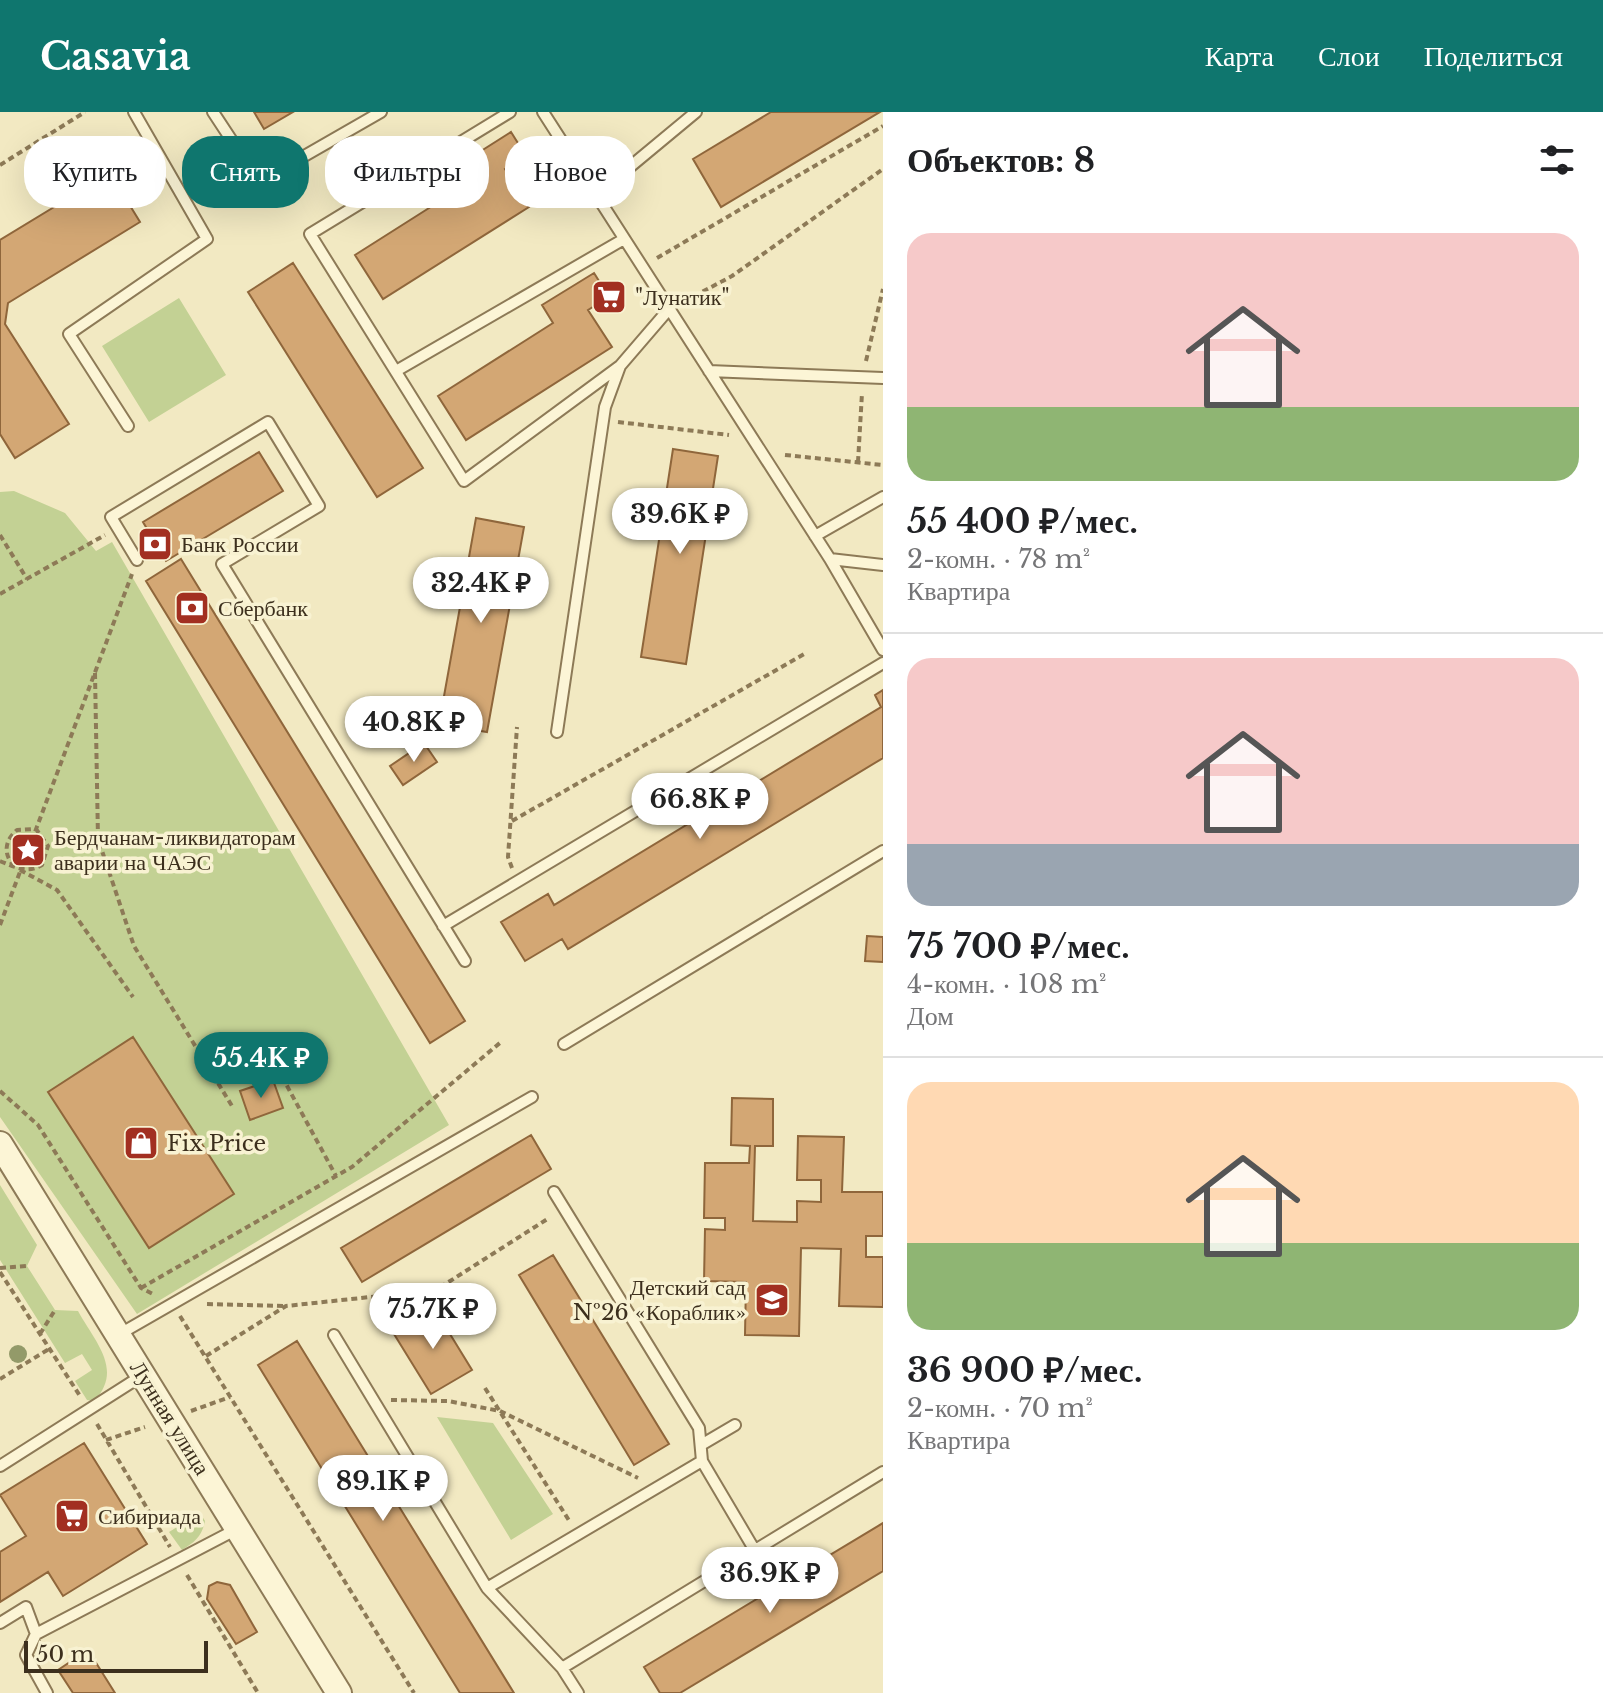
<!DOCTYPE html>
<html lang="ru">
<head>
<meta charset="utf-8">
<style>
	:root { --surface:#fff; --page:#f6f6f6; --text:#202124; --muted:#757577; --line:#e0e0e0; --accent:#0f766e }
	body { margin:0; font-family:"Libre Baskerville",serif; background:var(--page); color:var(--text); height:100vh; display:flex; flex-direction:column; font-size:30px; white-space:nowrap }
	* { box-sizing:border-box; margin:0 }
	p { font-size:26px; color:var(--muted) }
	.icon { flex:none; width:44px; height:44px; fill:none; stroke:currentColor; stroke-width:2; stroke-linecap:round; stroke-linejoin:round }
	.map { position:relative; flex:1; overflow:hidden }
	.side { display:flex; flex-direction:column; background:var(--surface); width:720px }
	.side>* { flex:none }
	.top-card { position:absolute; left:24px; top:24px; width:738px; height:72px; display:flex; gap:16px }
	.scale { position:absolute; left:24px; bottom:20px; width:184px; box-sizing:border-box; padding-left:8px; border:4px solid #3c2f1d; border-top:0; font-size:22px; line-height:28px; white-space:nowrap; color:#3c2f1d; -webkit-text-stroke:6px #f8f2d2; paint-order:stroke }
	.price { position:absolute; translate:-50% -68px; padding:0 18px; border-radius:28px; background:#fff; color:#222; font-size:26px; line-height:52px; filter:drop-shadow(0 2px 4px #0008) }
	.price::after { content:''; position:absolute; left:50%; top:48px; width:24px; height:18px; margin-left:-12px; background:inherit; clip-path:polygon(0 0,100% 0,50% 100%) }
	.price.on { background:var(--accent); color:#fff }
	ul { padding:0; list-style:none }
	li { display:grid; align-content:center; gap:16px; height:424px; padding:0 24px }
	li+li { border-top:2px solid var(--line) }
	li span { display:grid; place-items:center; height:248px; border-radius:24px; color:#555 }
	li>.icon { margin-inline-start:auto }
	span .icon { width:144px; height:144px; fill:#fffc; stroke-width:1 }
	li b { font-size:34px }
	h2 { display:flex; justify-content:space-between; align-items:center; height:96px; padding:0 24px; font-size:34px }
	.pill { padding:0 28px; border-radius:32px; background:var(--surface); box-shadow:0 8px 32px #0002; font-size:28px; line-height:72px }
	.pill.on { background:var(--accent); color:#fff }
	header { display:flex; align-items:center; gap:48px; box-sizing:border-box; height:112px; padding:0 40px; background:var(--accent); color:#fff }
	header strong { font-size:38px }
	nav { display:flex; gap:44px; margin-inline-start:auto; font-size:28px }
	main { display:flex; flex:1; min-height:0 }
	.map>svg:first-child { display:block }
	.green { fill:#c3d194 }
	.building { fill:#d3a774; stroke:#8f663b; stroke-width:2 }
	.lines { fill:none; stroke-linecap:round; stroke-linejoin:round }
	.service-casing { stroke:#8d7a57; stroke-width:14 }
	.tertiary-casing { stroke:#8d7a57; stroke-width:28 }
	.path { stroke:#8d7a57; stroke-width:4; stroke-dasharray:6 4; stroke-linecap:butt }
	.service { stroke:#fcf5d6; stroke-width:10 }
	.tertiary { stroke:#fcf5d6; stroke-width:24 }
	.tree { fill:#939a69 }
	.labels { text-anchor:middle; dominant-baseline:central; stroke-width:7; stroke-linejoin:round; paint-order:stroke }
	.poi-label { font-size:22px; fill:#3c2f1d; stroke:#f8f2d2; text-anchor:start }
	.street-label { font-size:22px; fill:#3c2f1d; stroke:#f8f2d2 }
</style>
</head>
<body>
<header>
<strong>Casavia</strong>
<nav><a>Карта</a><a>Слои</a><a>Поделиться</a></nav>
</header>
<main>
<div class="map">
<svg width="883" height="1581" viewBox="0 0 883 1581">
	<rect width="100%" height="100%" fill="#f2e9c2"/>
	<!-- green -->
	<path class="green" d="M 179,186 L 226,263 L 149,310 L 102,234 Z
		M 14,379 L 65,401 L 96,439 L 112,430 L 449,1013 L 137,1202 L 0,1005 L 0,380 Z
		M 0,1073 L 37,1133 L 27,1154 L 55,1198 L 78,1199 C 95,1230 124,1258 94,1289 L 87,1288 L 75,1269 L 92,1258 L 82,1242 L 65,1251 L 0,1148 Z
		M 437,1305 L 493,1311 L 553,1402 L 511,1428 Z
		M 200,1401 L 205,1409 C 202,1424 195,1430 182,1438 L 169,1420 Z"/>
	<!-- building -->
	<path class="building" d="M 254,0 L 293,0 L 264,17 Z
		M 771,0 L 880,0 L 721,95 L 693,47 Z
		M 511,20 L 526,44 L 505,57 L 529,95 L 383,187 L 355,143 L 470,70 L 459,53 Z
		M 110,61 L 140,110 L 8,191 L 5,212 L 69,312 L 15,346 L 0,322 L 0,128 Z
		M 293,151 L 423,356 L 377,385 L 248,180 Z
		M 594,161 L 609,185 L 588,198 L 612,235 L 466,328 L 438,284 L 553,211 L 542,193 Z
		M 673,337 L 718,344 L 686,552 L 641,545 Z
		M 259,340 L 283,379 L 166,449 L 143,410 Z
		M 476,406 L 524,415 L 487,620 L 439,612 Z
		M 181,447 L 465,909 L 430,931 L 146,469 Z
		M 883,578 L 883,646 L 568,837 L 562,827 L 525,849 L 501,810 L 548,782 L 554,793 L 881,595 L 875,583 Z
		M 424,631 L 437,650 L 403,673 L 390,654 Z
		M 867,824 L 883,825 L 883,850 L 865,849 Z
		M 133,925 L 234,1082 L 149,1136 L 48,980 Z
		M 273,968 L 283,996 L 250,1008 L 240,979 Z
		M 732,986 L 773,987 L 773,1034 L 755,1034 L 753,1109 L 797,1110 L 797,1089 L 821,1090 L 821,1068 L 797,1068 L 798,1024 L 844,1025 L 842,1080 L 883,1080 L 883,1124 L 866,1124 L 866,1145 L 883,1145 L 883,1195 L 839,1194 L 841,1137 L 801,1136 L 799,1224 L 745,1223 L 746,1170 L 704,1169 L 705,1117 L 725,1118 L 725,1106 L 704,1106 L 705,1051 L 749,1051 L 750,1034 L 731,1033 Z
		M 531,1023 L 551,1057 L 362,1170 L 341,1136 Z
		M 553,1143 L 669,1332 L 634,1353 L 519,1163 Z
		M 434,1196 L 472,1258 L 431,1282 L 394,1222 Z
		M 297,1229 L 514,1581 L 460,1581 L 258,1253 Z
		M 84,1331 L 147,1432 L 63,1484 L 48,1460 L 0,1490 L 0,1440 L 26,1424 L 0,1383 Z
		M 883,1411 L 883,1459 L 680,1581 L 660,1581 L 644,1555 Z
		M 217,1470 L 230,1473 L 257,1520 L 236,1532 L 207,1487 L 209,1474 Z
		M 88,1538 L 115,1581 L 73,1581 L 58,1558 Z"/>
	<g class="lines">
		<!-- service casing -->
		<g class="service-casing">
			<path id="service" d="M 213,0 L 259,70 L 381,0
				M 510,0 L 310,122 L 464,369 L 620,254
				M 543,0 L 830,447 L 883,538
				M 596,83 L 696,0
				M 396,259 L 624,127
				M 709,259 L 883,266
				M 128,314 L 69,222 L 207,127 L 134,0
				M 815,424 L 883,385
				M 830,447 L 883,453
				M 137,448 L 111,405 L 268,310 L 319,394 L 222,452 L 465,849
				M 557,620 L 605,295 L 620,254 L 669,197
				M 443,814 L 883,551
				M 564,932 L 883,739
				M 554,1080 L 699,1316 L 702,1349
				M 118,1223 L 532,985
				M 334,1223 L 487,1476 L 562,1556 L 578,1581
				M 701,1333 L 735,1313
				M 0,1354 L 143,1263
				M 487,1476 L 702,1349 L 754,1437
				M 0,1511 L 26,1495 L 36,1522
				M 562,1556 L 883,1360
				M 47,1581 L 26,1543 L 36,1522 L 237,1417"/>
		</g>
		<!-- tertiary casing -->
		<g class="tertiary-casing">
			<path id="tertiary" d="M 0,1032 L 339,1581"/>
		</g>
		<!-- path -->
		<path class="path" d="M 0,53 L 85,0
			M 657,146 L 883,14
			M 685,189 L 732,164 L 883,57
			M 866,249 L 883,177
			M 618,310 L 729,323
			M 785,343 L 883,353
			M 858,350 L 862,281
			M 0,423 L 27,467
			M 0,482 L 105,423
			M 95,561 L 98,727 L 134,834 L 232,994
			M 512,709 L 806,541
			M 0,749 C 15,755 27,762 42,753 L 48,734 L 36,717 L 17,718 C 4,729 3,743 15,755
			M 512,756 L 508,745 L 517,615
			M 20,758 L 57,778 L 133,885
			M 0,813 L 132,462
			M 217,970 C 235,964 263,950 280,961 L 336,1064
			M 0,979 L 38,1013 L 141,1176 L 153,1182
			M 0,1156 L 27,1154
			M 0,1160 L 80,1284
			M 141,1176 L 352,1055 L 501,930
			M 207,1192 L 286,1194
			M 180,1204 L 414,1581
			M 40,1222 L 55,1198
			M 206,1244 L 286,1194 L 436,1178 L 549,1106
			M 0,1267 L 49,1237
			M 485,1276 L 570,1410
			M 391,1288 L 448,1289 L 500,1299 L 638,1366
			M 191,1299 L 230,1285
			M 97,1312 L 170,1435
			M 106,1328 L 145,1315
			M 187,1463 L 258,1581"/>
		<!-- service -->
		<use href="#service" class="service"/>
		<!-- tertiary -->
		<use href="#tertiary" class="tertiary"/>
	</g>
	<!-- trees -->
	<circle class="tree" cx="18" cy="1242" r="9"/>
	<!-- icons -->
	<defs>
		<g id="supermarket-square" transform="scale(1.8)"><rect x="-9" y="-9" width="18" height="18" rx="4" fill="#a22f21" stroke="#f8f2d2"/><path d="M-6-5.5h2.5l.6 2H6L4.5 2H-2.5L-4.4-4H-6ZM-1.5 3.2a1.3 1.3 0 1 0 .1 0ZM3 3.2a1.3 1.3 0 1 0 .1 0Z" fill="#fff"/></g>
		<g id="bank-square" transform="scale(1.8)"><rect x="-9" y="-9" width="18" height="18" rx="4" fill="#a22f21" stroke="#f8f2d2"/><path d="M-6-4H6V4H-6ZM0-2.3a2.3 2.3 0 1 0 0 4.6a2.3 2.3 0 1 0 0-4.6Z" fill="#fff"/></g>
		<g id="sight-square" transform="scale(1.8)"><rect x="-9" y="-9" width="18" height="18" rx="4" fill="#a22f21" stroke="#f8f2d2"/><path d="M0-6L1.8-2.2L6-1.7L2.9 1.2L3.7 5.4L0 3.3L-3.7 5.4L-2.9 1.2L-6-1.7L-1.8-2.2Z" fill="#fff"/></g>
		<g id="shop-square" transform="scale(1.8)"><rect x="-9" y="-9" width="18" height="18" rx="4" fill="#a22f21" stroke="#f8f2d2"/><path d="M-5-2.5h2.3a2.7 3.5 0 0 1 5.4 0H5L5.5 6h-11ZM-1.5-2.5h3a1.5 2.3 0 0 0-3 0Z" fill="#fff"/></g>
		<g id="school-square" transform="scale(1.8)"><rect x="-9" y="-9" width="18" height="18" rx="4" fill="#a22f21" stroke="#f8f2d2"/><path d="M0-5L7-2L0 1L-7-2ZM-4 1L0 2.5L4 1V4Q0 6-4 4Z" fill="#fff"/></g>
	</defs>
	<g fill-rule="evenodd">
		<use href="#supermarket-square" x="609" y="185"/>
		<use href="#bank-square" x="155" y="432"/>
		<use href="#bank-square" x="192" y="496"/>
		<use href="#sight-square" x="28" y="738"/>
		<use href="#shop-square" x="141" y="1031"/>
		<use href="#school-square" x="772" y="1188"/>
		<use href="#supermarket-square" x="72" y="1404"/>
	</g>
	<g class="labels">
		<!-- poi labels -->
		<g class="poi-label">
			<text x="635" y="185">"Лунатик"</text>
			<text x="181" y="432">Банк России</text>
			<text x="218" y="496">Сбербанк</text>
			<text x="54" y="725">Бердчанам-ликвидаторам<tspan x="54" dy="25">аварии на ЧАЭС</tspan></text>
			<text x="167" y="1031">Fix Price</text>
			<text x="746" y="1175" text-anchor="end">Детский сад<tspan x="746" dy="25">№26 «Кораблик»</tspan></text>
			<text x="98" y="1404">Сибириада</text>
		</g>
		<!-- street labels -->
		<g class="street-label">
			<text transform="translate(170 1306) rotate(58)">Лунная улица</text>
		</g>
	</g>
</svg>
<div class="scale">50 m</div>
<b class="price" style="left:680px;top:444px">39.6K ₽</b>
<b class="price" style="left:481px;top:513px">32.4K ₽</b>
<b class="price" style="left:414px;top:652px">40.8K ₽</b>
<b class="price" style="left:700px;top:729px">66.8K ₽</b>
<b class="price on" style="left:261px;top:988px">55.4K ₽</b>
<b class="price" style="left:433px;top:1239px">75.7K ₽</b>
<b class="price" style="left:383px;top:1411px">89.1K ₽</b>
<b class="price" style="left:770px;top:1503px">36.9K ₽</b>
<div class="top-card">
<a class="pill">Купить</a>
<a class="pill on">Снять</a>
<a class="pill">Фильтры</a>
<a class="pill">Новое</a>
</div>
</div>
<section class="side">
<h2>Объектов: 8<svg class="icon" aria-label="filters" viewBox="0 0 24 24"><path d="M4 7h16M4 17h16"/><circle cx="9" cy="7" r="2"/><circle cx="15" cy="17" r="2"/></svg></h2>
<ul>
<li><span style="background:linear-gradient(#f6c9c9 70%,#8fb573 0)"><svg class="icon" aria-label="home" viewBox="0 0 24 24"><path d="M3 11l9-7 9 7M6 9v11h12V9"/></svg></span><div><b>55 400 ₽/мес.</b><p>2-комн. · 78 m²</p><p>Квартира</p></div></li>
<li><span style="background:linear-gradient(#f6c9c9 75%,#9aa5b1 0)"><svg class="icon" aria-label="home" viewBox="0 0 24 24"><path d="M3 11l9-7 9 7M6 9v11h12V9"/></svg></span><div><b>75 700 ₽/мес.</b><p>4-комн. · 108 m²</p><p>Дом</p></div></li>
<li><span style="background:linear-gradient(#ffd9b3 65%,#8fb573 0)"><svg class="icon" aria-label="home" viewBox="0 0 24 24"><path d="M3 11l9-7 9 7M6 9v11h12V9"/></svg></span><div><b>36 900 ₽/мес.</b><p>2-комн. · 70 m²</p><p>Квартира</p></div></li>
</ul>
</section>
</main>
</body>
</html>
